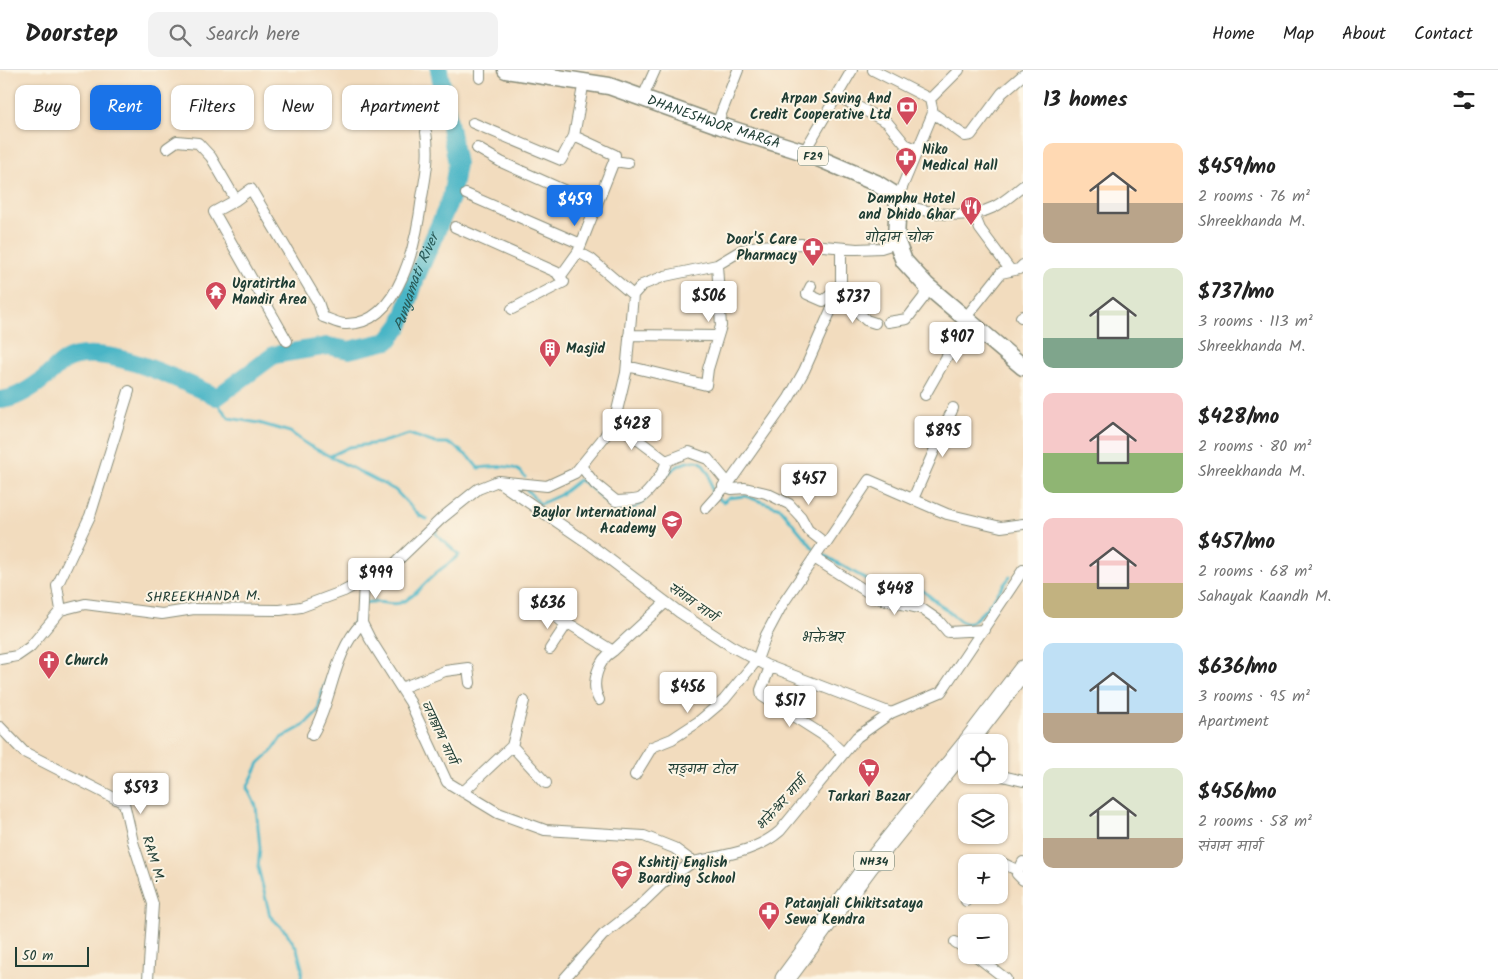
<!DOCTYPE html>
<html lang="en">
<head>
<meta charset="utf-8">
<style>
	:root { --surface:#fff; --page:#f2f2f2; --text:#222; --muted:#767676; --line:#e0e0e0; --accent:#1a73e8 }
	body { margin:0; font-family:Kalam,"Playpen Sans Deva",sans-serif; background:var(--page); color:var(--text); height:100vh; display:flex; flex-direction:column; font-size:19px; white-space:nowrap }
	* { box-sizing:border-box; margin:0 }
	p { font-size:16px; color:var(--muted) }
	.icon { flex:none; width:28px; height:28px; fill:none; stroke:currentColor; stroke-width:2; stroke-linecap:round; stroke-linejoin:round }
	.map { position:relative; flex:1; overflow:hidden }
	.details { display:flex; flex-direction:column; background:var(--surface); width:475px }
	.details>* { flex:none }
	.top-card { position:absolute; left:15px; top:15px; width:475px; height:45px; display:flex; gap:10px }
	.tools { position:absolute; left:958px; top:664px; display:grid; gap:10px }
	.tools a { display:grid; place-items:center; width:50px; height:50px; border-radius:10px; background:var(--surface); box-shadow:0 1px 4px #0004; font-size:25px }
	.scale { position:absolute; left:15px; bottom:12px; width:74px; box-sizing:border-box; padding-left:5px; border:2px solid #1f3d34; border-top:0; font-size:14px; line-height:18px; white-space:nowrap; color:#1f3d34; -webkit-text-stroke:4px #fcf5e5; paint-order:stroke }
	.price { position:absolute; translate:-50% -42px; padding:0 11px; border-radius:5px; background:#fff; color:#222; font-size:16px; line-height:32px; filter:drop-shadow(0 1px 2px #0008) }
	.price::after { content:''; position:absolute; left:50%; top:30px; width:15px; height:11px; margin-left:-8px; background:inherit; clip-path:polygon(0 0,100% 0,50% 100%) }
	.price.selected { background:var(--accent); color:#fff }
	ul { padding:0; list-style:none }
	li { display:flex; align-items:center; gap:15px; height:125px; padding:0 20px }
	li span { display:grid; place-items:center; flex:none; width:140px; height:100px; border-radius:10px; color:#555 }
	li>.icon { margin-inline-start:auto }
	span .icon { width:60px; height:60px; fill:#fffc; stroke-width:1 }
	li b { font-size:21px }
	h2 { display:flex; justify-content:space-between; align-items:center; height:60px; padding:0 20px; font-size:21px }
	.chip { padding:0 18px; border-radius:10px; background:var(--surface); box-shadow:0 1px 4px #0004; font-size:18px; line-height:45px }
	.chip.selected { background:var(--accent); color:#fff }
	header { display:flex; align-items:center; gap:30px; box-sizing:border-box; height:70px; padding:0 25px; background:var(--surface); border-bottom:1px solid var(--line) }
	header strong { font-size:24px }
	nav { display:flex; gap:28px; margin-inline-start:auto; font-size:18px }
	.search { width:350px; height:45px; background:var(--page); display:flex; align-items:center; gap:12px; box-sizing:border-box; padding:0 18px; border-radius:10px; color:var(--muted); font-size:19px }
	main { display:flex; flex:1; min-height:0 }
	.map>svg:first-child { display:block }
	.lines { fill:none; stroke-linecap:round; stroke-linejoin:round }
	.stream { stroke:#4ab5c6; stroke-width:3 }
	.river { stroke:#4ab5c6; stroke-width:18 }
	.street-casing { stroke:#888c79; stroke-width:12 }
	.primary-casing { stroke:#888c79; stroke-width:19 }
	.highway-casing { stroke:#888c79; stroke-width:21 }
	.street { stroke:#fff; stroke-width:10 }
	.primary { stroke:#fff; stroke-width:16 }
	.highway { stroke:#fff; stroke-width:19 }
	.labels { text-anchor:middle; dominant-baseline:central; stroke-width:4; stroke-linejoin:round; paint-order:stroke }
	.shield { fill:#fcf5e5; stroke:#617469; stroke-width:1 }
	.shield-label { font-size:12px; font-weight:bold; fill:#1f3d34 }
	.poi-label { font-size:14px; font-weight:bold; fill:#1f3d34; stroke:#fcf5e5; text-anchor:start }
	.street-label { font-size:14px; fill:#1f3d34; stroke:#fcf5e5 }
	.neighbourhood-label { font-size:15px; fill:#1f3d34; stroke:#fcf5e5 }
	.water-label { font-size:15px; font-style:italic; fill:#2a5b58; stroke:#fcf5e5 }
</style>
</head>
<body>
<header>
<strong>Doorstep</strong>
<div class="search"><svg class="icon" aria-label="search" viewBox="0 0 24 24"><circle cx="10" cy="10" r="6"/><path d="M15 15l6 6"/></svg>Search here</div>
<nav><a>Home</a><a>Map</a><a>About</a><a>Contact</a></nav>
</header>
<main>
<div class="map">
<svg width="1023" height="909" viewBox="0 0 1023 909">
	<rect width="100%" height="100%" fill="#fcf5e5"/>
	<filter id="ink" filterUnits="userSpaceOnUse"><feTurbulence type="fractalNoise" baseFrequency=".02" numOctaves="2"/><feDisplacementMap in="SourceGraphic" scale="10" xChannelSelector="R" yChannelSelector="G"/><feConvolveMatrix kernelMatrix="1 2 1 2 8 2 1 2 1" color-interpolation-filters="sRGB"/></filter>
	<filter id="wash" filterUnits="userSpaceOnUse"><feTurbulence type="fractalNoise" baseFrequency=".0096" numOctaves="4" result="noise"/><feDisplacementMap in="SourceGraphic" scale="20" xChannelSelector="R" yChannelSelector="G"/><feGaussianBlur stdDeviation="1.12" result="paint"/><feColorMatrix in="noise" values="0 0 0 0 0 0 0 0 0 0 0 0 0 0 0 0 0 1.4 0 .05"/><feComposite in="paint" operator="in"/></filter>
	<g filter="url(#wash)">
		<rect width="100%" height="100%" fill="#f2dcbe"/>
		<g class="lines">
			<!-- stream -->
			<path class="stream" d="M 217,327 L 220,337 L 229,348 L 259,353 L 290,362 L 308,375 L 395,420 L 420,446 L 427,449
				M 330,386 L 349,377 L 379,373 L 409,364 L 435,373 L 447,373 L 454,376 L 470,388 L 478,398 C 494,397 516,392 525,407
				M 665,406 C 675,397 687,388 701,392 L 709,404 L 712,424 L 723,432 L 728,428 L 745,426 L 780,438 L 814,479
				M 526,419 L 540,434 L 560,425 L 579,410 C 604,421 613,459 645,430
				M 822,484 L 878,516 L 902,521 L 922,520 L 960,551 L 967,554 C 984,547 998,521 1010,507
				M 365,533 C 376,529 389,536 400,533 C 414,528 423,514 434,505 C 442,497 451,493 459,485 L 436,464 L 436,460
				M 349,563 L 359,539
				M 301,909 L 302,898 L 297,879 L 287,863 L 270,846 L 258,797 L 260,778 L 256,736 L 247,718 L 259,693 L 272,681 L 281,668 L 303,656 L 318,641 L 322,622 L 340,579"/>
			<!-- river -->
			<path class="river" id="s1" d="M 0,330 C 16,329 35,316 47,306 C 53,301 58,295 64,291 C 101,269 181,311 217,327 L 274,285 L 328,276 L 349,280 L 388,271 L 401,254 L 416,208 L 451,128 L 457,94 L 439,0"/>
		</g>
	</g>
	<g filter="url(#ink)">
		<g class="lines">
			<!-- street casing -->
			<g class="street-casing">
				<path id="street" d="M 480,0 L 480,8
					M 873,0 L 930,29 L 933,43 L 898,127
					M 584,11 L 574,66 L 615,85 L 614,91
					M 837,26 L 887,52 L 905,74 L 916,79
					M 642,29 L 655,0
					M 930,29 L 959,0
					M 933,43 L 965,66 L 971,65 L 1002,23 L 1023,5
					M 473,53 L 561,90 L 574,66
					M 717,54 L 738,0
					M 167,78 L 177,71 L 198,73 L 211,87 L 236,130 L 251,119 L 318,232 L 323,247 C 330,249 338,254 345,254 C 401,256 417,168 422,127 C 426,105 430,84 426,62
					M 477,78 L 501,92 L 597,135
					M 804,82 L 852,0
					M 628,93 L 614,91 L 578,182 L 591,189 L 633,225
					M 466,124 L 581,174
					M 236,130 L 214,142 L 287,271
					M 898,134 C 929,142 963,152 994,137 C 1004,132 1014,123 1023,116
					M 973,142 L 980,159 L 1011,201
					M 455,157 L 556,202 L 564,212 L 512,239
					M 560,207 L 578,182
					M 811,216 L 807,224 L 823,231 L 841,217
					M 841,224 L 866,250 L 875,253
					M 966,247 L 1001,203 L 1019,199 L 1023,195
					M 1021,247 L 1023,246
					M 888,252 L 907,249 L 924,227 L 926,215
					M 629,265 L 718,266
					M 627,296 L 706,315 L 708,299 L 721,256 L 717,195
					M 925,325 L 954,274 L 971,251
					M 613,351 L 666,391
					M 666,391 L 689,382 L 708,389 L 728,413
					M 581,396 L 595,414 L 616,431 C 623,430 635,431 641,428 C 649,422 666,401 666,391
					M 500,413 L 588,473 L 679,542 L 731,576 L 766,595 L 891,643
					M 723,416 L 732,419 L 745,418 L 766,423 L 789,434 L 801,447 L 808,460 L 826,474 L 869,410 L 947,444 L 1001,457 L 1023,454
					M 913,429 L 953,338
					M 706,438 L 731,410 L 789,328 L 804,301 L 835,231 L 841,224 L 841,179
					M 814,488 L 877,528 L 922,539 L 938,550 L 948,562 L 984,560
					M 61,540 L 57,516 L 90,446 L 129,321
					M 548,540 L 566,555 L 550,579
					M 362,553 L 370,569 L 410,632 L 447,712 L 498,743 L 545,760 L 644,766 L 674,778 L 693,792
					M 566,555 L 571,555 L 613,581 L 666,532
					M 0,589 L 17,586 L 30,577 L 61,540 L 85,534 L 162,544 L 194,539 L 280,540 L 301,537 L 344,521 L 393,495 L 442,448 L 478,419 L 498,411 L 547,416 L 575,403 L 605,366 L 616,345 L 626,303 L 633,225 L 642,215 L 665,206 L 717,195 L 742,180 L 757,176 L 801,174 L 857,179 L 881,178 L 897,173
					M 770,597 L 761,620 L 762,626 L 826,667 L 843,683
					M 401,618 L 445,601 L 468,598 L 470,613
					M 599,630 C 590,614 598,590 613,581
					M 0,657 L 24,682 L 124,733 L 133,772 L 153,834 L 148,909
					M 312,665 C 333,630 332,584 362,553 L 364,512
					M 512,676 L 546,713
					M 635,705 L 652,677 L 672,669 L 698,652 L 724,630 L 757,590 L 766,565 L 782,535 L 822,476 L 826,474
					M 998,705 L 1023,711
					M 463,722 L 512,676 L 524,631
					M 1023,792 L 1017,804 L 1023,810
					M 999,796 L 1002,793 L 1017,800
					M 966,831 L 970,825
					M 955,872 L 966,879
					M 975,885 L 1006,909
					M 564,909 L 603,865 L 635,840 L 664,812 L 693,792 C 725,785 756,782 780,761 L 857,667 L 891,643 L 941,622 L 1023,500"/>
			</g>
			<!-- primary casing -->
			<g class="primary-casing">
				<g id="primary">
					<path id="s2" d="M 506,0 L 609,16 L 721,56 L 804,82 L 876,113 L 898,127 L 896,170 L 904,191 L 926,215 L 1023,297"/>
				</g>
			</g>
			<!-- highway casing -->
			<g class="highway-casing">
				<path id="highway" d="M 968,672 L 1023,600
					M 785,909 L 868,797 L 966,675"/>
			</g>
			<!-- street -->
			<use href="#street" class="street"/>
			<!-- primary -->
			<use href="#primary" class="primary"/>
			<!-- highway -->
			<use href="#highway" class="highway"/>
		</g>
	</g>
	<!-- icons -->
	<defs>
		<g id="bank-pin" transform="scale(1.125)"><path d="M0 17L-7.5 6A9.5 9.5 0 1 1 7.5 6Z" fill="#d1495b" stroke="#fcf5e5"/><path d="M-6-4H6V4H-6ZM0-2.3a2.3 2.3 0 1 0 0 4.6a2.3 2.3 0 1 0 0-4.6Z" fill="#fff"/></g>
		<g id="pharmacy-pin" transform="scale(1.125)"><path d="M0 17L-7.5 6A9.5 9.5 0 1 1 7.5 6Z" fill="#d1495b" stroke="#fcf5e5"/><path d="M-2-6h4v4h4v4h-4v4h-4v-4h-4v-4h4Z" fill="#fff"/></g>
		<g id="restaurant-pin" transform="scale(1.125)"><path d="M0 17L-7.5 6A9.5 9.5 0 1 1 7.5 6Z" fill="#d1495b" stroke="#fcf5e5"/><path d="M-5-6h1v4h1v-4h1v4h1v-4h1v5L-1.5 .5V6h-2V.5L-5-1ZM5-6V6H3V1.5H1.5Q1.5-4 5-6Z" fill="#fff"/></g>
		<g id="temple-pin" transform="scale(1.125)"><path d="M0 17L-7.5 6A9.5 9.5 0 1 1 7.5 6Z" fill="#d1495b" stroke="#fcf5e5"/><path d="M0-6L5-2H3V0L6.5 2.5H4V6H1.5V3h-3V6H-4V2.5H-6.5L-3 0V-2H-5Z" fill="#fff"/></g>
		<g id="building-pin" transform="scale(1.125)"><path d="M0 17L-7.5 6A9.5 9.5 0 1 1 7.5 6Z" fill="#d1495b" stroke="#fcf5e5"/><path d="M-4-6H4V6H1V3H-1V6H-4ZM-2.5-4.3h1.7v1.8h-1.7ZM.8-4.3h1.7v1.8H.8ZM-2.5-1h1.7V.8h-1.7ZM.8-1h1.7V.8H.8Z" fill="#fff"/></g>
		<g id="school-pin" transform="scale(1.125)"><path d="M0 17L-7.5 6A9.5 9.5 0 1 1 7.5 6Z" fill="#d1495b" stroke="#fcf5e5"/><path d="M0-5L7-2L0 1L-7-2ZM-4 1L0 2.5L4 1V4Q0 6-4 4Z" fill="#fff"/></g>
		<g id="church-pin" transform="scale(1.125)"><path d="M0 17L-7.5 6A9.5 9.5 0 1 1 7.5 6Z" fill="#d1495b" stroke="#fcf5e5"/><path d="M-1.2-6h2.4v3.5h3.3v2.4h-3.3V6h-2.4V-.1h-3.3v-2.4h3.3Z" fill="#fff"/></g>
		<g id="supermarket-pin" transform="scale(1.125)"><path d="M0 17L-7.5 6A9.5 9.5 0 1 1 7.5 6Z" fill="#d1495b" stroke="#fcf5e5"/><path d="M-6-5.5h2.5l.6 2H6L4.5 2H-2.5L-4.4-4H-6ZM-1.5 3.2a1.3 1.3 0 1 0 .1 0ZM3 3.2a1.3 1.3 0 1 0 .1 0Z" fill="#fff"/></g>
	</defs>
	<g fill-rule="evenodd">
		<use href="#bank-pin" x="907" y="37"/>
		<use href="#pharmacy-pin" x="906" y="88"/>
		<use href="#restaurant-pin" x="971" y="137"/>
		<use href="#pharmacy-pin" x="813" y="178"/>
		<use href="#temple-pin" x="216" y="222"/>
		<use href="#building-pin" x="550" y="279"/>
		<use href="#school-pin" x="672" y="451"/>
		<use href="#church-pin" x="49" y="591"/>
		<use href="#supermarket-pin" x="869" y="699"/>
		<use href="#school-pin" x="622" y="801"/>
		<use href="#pharmacy-pin" x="769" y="842"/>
	</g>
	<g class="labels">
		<!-- shield labels -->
		<g class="shield">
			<rect x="798" y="76.5" width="30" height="19" rx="4"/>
			<rect x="854" y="781.5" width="40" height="19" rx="4"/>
		</g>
		<g class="shield-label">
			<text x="813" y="86">F29</text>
			<text x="874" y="791">NH34</text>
		</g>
		<!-- poi labels -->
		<g class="poi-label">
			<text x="891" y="29" text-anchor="end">Arpan Saving And<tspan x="891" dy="16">Credit Cooperative Ltd</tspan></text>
			<text x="922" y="80">Niko<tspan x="922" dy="16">Medical Hall</tspan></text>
			<text x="955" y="129" text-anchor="end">Damphu Hotel<tspan x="955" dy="16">and Dhido Ghar</tspan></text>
			<text x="797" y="170" text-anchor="end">Door'S Care<tspan x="797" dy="16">Pharmacy</tspan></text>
			<text x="232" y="214">Ugratirtha<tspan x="232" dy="16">Mandir Area</tspan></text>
			<text x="566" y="279">Masjid</text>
			<text x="656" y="443" text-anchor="end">Baylor International<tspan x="656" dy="16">Academy</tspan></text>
			<text x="65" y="591">Church</text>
			<text x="869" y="727" text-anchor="middle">Tarkari Bazar</text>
			<text x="638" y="793">Kshitij English<tspan x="638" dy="16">Boarding School</tspan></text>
			<text x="785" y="834">Patanjali Chikitsataya<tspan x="785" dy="16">Sewa Kendra</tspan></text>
		</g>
		<!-- street labels -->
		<g class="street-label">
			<text stroke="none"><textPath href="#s2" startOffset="215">DHANESHWOR MARGA</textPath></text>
			<text transform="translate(203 527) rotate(-1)">SHREEKHANDA M.</text>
			<text transform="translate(693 533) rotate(35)">संगम मार्ग</text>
			<text transform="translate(439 663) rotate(65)">जगन्नाथ मार्ग</text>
			<text transform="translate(782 733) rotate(-48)">भक्तेश्वर मार्ग</text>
			<text transform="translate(153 789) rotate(73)">RAM M.</text>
		</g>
		<!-- neighbourhood labels -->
		<g class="neighbourhood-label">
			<text x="899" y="168">गाेदाम चाेक</text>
			<text x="823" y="568">भक्तेश्वर</text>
			<text x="702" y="700">सङ्गम टोल</text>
		</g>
		<!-- water labels -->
		<g class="water-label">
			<text stroke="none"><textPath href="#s1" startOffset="491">Punyamati River</textPath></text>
		</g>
	</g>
</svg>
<div class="tools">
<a><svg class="icon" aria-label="locate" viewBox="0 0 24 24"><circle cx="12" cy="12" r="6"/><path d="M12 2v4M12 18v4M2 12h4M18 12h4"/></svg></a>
<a><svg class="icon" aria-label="layers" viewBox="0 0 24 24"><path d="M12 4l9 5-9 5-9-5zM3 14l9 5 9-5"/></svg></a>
<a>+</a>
<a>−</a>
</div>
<div class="scale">50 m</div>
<b class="price selected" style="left:575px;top:157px">$459</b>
<b class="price" style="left:709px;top:253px">$506</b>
<b class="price" style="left:853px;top:254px">$737</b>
<b class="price" style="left:957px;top:294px">$907</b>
<b class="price" style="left:632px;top:381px">$428</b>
<b class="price" style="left:943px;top:388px">$895</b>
<b class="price" style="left:809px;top:436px">$457</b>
<b class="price" style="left:376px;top:530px">$999</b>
<b class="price" style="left:895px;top:546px">$448</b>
<b class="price" style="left:548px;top:560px">$636</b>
<b class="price" style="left:688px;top:644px">$456</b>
<b class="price" style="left:790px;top:658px">$517</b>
<b class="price" style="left:141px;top:745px">$593</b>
<div class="top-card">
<a class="chip">Buy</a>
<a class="chip selected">Rent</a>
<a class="chip">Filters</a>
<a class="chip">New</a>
<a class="chip">Apartment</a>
</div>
</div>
<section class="details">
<h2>13 homes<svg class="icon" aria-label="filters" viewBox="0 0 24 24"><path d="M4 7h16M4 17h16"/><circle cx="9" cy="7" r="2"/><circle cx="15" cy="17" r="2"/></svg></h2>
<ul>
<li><span style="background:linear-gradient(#ffd9b3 60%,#b9a48a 0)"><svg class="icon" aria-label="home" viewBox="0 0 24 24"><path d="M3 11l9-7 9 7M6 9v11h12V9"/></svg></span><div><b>$459/mo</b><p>2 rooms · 76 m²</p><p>Shreekhanda M.</p></div></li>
<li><span style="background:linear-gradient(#dfe7d0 70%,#7fa58c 0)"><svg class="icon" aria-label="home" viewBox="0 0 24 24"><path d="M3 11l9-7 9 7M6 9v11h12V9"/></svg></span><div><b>$737/mo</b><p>3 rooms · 113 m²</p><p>Shreekhanda M.</p></div></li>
<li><span style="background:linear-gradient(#f6c9c9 60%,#8fb573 0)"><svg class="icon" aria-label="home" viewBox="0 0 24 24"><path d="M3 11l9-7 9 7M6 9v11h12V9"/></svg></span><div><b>$428/mo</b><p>2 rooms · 80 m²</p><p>Shreekhanda M.</p></div></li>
<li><span style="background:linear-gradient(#f6c9c9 65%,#c2b280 0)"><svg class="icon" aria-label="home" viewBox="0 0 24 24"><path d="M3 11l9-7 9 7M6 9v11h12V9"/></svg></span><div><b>$457/mo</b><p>2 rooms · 68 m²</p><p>Sahayak Kaandh M.</p></div></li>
<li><span style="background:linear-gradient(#bfe0f5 70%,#b9a48a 0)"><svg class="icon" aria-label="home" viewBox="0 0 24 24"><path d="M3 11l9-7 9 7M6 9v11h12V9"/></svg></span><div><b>$636/mo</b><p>3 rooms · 95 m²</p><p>Apartment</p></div></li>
<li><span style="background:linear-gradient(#dfe7d0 70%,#b9a48a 0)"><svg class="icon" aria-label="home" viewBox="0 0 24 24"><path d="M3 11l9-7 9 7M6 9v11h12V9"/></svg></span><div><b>$456/mo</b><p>2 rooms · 58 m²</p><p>संगम मार्ग</p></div></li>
</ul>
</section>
</main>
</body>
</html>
